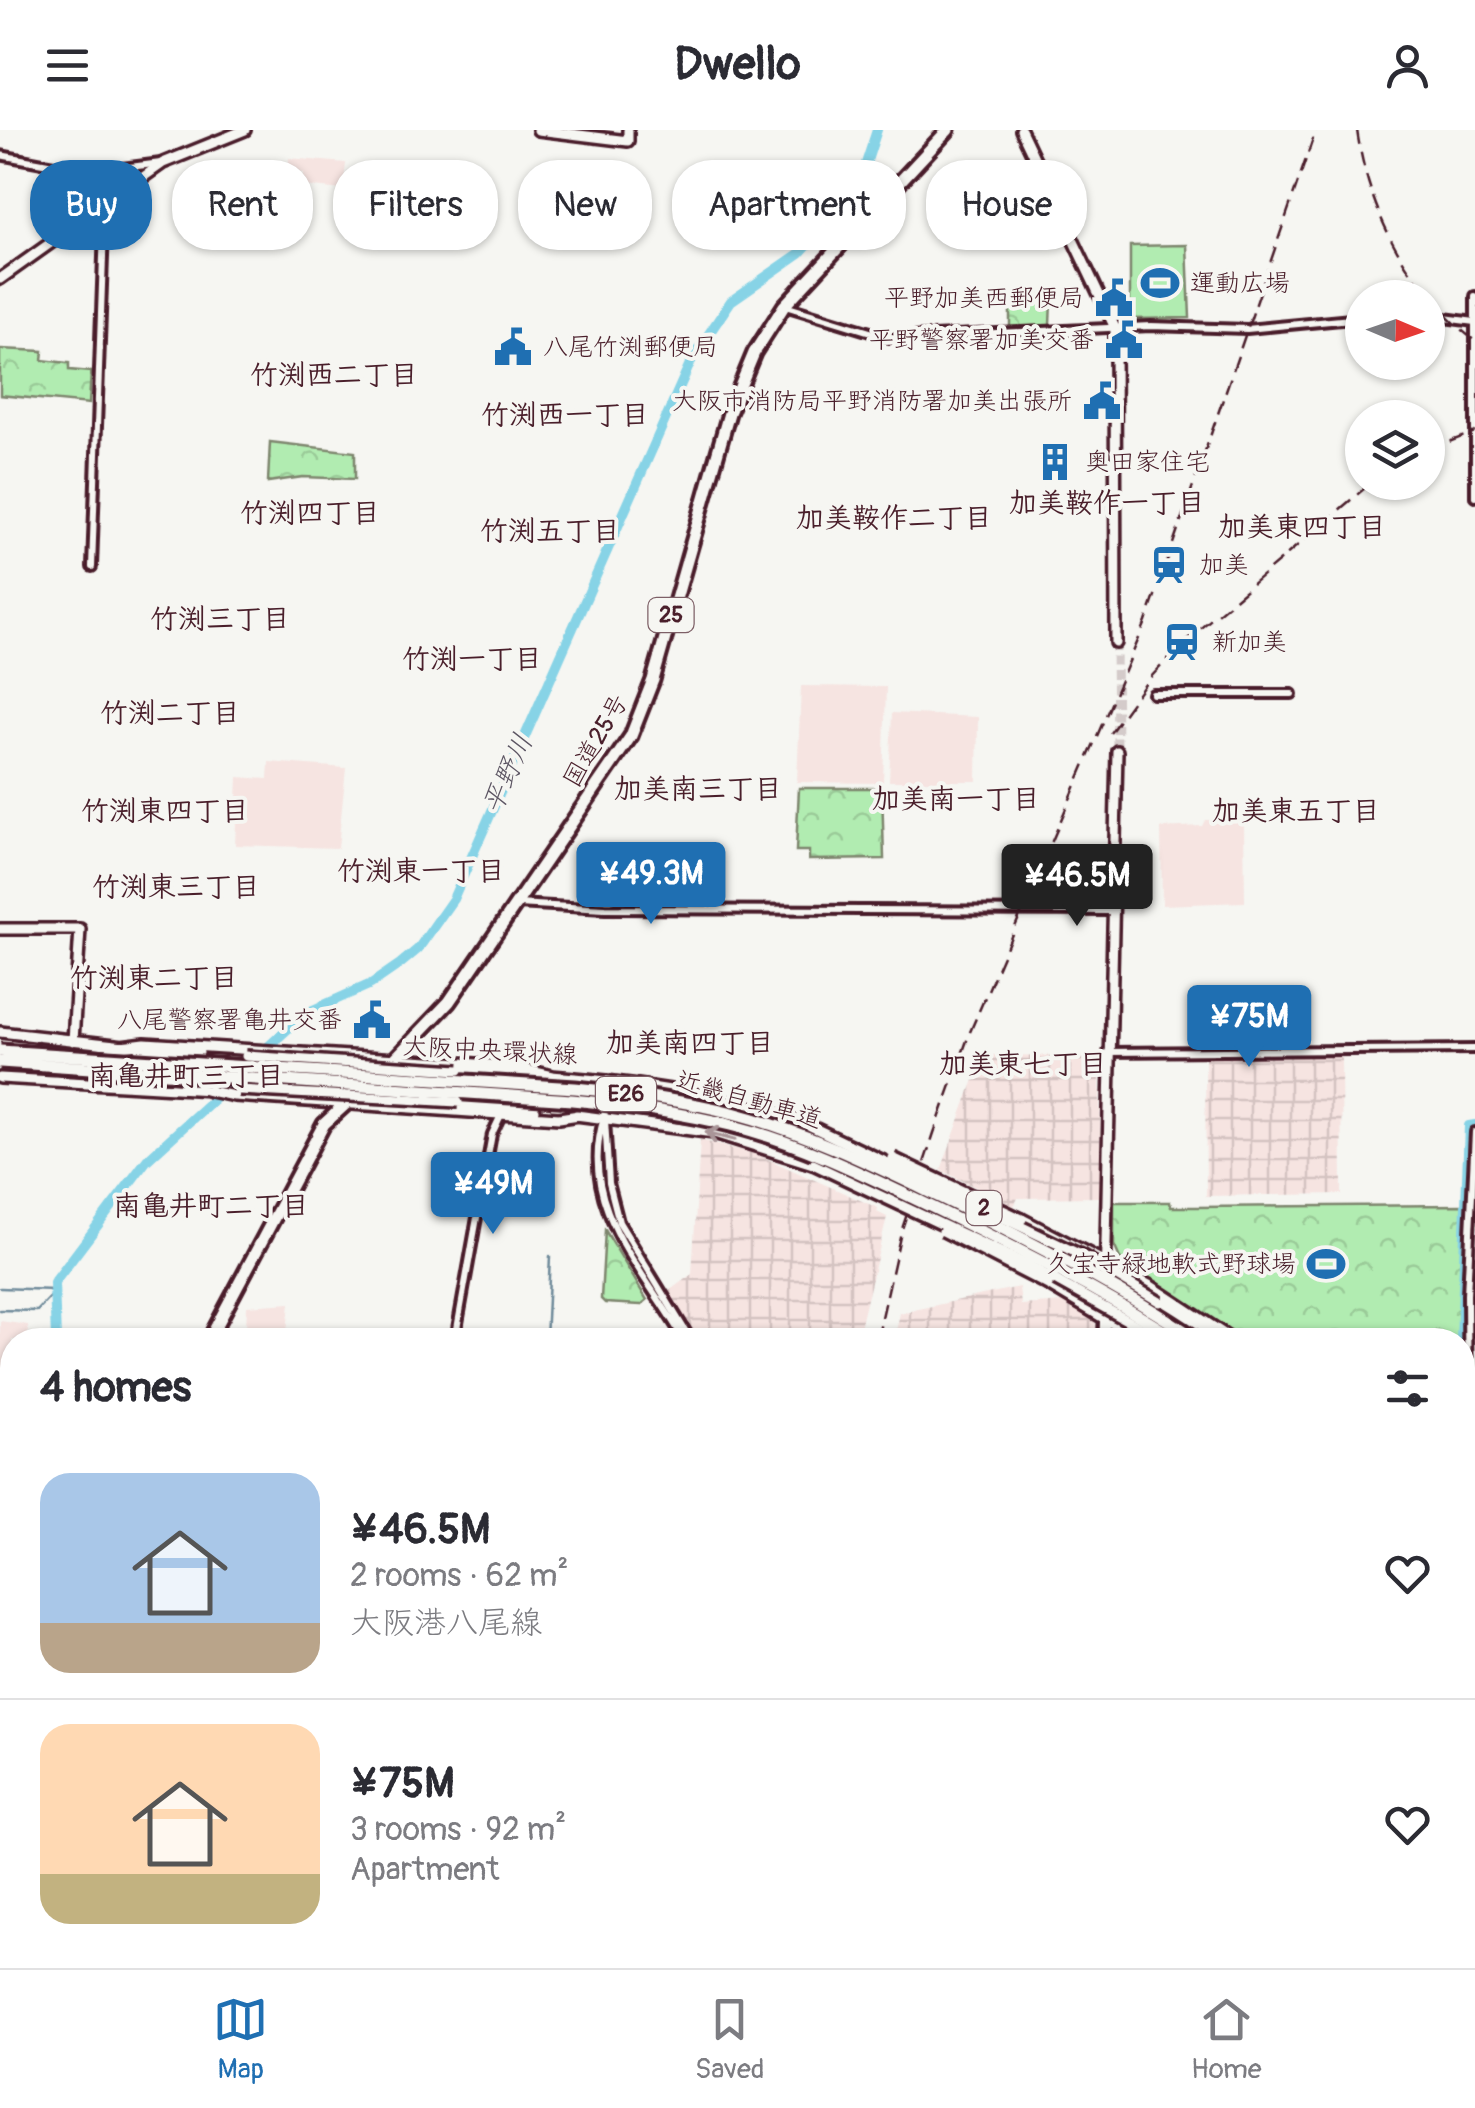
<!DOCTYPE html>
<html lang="en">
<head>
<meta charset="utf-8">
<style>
	:root { --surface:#fff; --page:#f7f7f7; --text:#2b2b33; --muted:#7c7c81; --line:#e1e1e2; --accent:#1f6fb2 }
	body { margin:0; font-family:Pangolin,"Klee One",sans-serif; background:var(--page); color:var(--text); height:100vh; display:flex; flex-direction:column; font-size:38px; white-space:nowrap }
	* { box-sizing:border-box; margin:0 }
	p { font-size:32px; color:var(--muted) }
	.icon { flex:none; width:55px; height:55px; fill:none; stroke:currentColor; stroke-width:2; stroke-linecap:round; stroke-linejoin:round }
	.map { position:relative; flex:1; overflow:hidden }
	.drawer { position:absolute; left:0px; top:1198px; width:1475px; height:642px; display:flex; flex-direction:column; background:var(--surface); border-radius:40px 40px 0 0; box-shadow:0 2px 8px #0004 }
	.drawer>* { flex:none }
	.guide { position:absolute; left:30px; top:30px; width:1415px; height:90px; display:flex; gap:20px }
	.needle { width:65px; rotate:92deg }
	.tools { position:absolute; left:1345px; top:150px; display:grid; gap:20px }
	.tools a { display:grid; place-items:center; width:100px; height:100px; border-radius:50%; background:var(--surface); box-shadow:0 2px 8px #0004; font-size:50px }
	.price { position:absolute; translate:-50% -85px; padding:0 22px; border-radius:10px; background:var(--accent); color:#fff; font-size:32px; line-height:65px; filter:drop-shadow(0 2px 5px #0008) }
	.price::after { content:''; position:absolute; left:50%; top:60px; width:30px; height:22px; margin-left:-15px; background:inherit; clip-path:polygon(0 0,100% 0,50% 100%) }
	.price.on { background:#222; color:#fff }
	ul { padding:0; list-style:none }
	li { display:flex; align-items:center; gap:30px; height:250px; padding:0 40px }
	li+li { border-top:2px solid var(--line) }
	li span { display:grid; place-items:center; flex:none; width:280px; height:200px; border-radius:30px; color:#555 }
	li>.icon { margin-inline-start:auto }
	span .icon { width:120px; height:120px; fill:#fffc; stroke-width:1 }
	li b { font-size:42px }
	h2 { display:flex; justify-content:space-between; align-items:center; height:120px; padding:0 40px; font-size:42px }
	.pill { padding:0 35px; border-radius:40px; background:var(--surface); box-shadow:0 2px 8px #0004; font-size:35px; line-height:90px }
	.pill.on { background:var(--accent); color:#fff }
	header { display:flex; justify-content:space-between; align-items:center; height:130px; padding:0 40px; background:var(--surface); font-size:45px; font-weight:800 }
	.tab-bar { display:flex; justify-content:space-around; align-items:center; height:140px; border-top:2px solid var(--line); background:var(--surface); font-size:28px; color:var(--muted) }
	.tab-bar a { display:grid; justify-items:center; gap:5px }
	.tab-bar .on { color:var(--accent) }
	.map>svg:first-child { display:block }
	.built { fill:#f6e4e1 }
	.industrial { fill:url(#industrial-grid) }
	.green { fill:#b1ecb1; stroke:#7e866e; stroke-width:2.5 }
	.park { fill:url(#park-crowns); stroke:#7e866e; stroke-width:2.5 }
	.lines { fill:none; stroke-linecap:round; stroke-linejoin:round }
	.stream { stroke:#6f8b9b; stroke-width:2.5 }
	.river { stroke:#87d3e6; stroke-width:10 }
	.major-tunnel { stroke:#d4cbca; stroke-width:9; stroke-dasharray:9 4.5; stroke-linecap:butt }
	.minor-casing { stroke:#4a1f2b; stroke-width:14 }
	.major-casing { stroke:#4a1f2b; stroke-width:16 }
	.highway-casing { stroke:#4a1f2b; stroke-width:19 }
	.minor { stroke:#f6f6f2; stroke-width:6 }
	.major { stroke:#f6f6f2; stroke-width:9 }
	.highway { stroke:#f6f6f2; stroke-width:11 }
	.rail { stroke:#4a1f2b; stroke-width:2.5; stroke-dasharray:15 8; stroke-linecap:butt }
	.major-bridge-casing { stroke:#4a1f2b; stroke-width:16; stroke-linecap:butt }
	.highway-bridge-casing { stroke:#4a1f2b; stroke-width:19; stroke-linecap:butt }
	.major-bridge { stroke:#f6f6f2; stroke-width:9 }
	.highway-bridge { stroke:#f6f6f2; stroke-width:11 }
	.oneway { stroke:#a99598 }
	.labels { text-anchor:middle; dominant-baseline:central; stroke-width:8; stroke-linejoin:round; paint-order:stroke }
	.shield { fill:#f6f6f2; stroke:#7e6067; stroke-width:2.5 }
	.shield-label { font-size:22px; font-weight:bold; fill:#4a1f2b }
	.poi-label { font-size:25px; fill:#4a1f2b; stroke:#f6f6f2; text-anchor:start }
	.street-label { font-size:25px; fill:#4a1f2b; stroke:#f6f6f2 }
	.neighbourhood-label { font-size:28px; font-weight:bold; fill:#4a1f2b; stroke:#f6f6f2 }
	.water-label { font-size:28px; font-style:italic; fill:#5c5563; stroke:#f6f6f2 }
</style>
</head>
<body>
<header><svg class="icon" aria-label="menu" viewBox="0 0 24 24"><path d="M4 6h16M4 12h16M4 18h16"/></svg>Dwello<svg class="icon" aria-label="person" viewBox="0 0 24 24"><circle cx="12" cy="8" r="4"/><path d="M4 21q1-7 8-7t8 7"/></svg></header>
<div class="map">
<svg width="1475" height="1838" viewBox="0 0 1475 1838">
	<defs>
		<pattern id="industrial-grid" width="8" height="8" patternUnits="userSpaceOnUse" patternTransform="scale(2.5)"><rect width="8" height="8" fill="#f6e4e1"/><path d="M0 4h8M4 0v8" fill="none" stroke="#d4c3c1"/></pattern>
		<pattern id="park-crowns" width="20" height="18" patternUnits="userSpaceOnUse" patternTransform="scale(2.5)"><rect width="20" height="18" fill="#b1ecb1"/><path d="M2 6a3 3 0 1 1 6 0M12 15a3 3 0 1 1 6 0" fill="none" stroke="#9aca98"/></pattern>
	</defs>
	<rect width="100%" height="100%" fill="#f6f6f2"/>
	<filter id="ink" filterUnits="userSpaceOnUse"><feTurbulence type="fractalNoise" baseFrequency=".01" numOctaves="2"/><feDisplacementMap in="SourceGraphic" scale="20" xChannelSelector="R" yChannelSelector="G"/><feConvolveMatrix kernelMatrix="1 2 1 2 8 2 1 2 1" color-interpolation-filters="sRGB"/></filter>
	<g filter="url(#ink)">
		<!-- built -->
		<path class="built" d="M 289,28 L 346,33 L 343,60 L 303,56 L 304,43 L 288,41 Z
			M 801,556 L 886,557 L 883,653 L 797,652 Z
			M 892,583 L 978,587 L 977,651 L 889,651 Z
			M 269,632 L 346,638 L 338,718 L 235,715 L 238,647 L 268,649 Z
			M 1205,690 L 1244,691 L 1245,772 L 1162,775 L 1161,698 L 1202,696 Z
			M 290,1173 L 287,1202 L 246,1199 L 247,1176 Z
			M 0,1191 L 28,1195 L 28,1210 L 12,1210 L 12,1279 L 7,1279 L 6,1328 L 0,1328 Z"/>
		<!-- industrial -->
		<path class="industrial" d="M 987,925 L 1100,926 L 1100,1067 L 1018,1068 L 1014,1076 L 941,1040 L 979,936 Z
			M 1341,926 L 1342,1064 L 1206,1066 L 1205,928 Z
			M 700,1010 L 756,1024 L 878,1078 L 877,1082 L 887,1087 L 857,1210 L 699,1210 L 669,1161 L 692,1144 Z
			M 1019,1157 L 1021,1175 L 1064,1172 L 1085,1183 L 1095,1191 L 1098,1210 L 894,1210 L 900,1183 Z"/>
		<!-- green -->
		<path class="green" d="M 1187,115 L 1190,188 L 1130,189 L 1130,116 Z"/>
		<!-- park -->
		<path class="park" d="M 1010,163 L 1042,164 L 1042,171 L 1051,171 L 1050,195 L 1010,198 Z
			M 0,219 L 43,221 L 42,230 L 69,233 L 69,240 L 91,242 L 89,274 L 0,265 Z
			M 270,312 L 355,322 L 355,349 L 303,347 L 268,352 Z
			M 799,658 L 882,658 L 884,729 L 809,730 L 809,721 L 796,721 Z
			M 1170,1072 L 1171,1077 L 1195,1077 L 1463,1075 L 1459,1210 L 1241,1210 L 1122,1133 L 1114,1115 L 1114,1072 Z
			M 605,1100 L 647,1170 L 641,1175 L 605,1173 L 601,1169 Z"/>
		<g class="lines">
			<!-- stream -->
			<path class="stream" d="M 0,1158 L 54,1160
				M 0,1180 L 37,1181 L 54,1163
				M 546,1210 L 550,1126
				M 417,1838 L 418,1828
				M 539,1838 L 543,1828
				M 1087,1838 L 1087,1828"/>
			<!-- river -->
			<path class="river" d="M 258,926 L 304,884 L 371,854 L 400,834 L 418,819 L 453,769 L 692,229 L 731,171 L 800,123 L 850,68 L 858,58 L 877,0
				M 56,1210 L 54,1153 L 147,1030 L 239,946
				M 1461,1210 L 1469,996 L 1475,995
				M 0,1349 L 12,1347
				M 1462,1384 L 1463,1406
				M 1440,1838 L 1440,1828"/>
			<!-- major-tunnel -->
			<path class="major-tunnel" d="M 1116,513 L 1117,621"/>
			<!-- minor casing -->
			<g class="minor-casing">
				<path id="minor" d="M 0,25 L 91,42 L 161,33
					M 1475,166 L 1475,367
					M 785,176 L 890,208 L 1151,196 L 1247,199 L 1362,188
					M 1428,186 L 1475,192
					M 92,437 L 106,42
					M 1153,564 L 1292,564
					M 517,774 L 605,779 L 1112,781
					M 1108,922 L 1475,919
					M 604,974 L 609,1053 L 619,1092 L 691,1210
					M 604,988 C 576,1075 645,1141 684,1210
					M 455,1210 L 492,1004 L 501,985
					M 1469,1430 L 1467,1165 L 1475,1002
					M 1462,1519 L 1466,1478
					M 588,1828 L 613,1838
					M 367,1838 L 368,1828
					M 524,1838 L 528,1828
					M 641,1838 L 646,1828
					M 1444,1838 L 1445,1828"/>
			</g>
			<!-- major casing -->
			<g class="major-casing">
				<path id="major" d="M 538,0 L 628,11 L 628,0
					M 1021,0 L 1115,198 L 1116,513
					M 0,149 L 163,33 L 245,0
					M 0,799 L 80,799 L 73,911
					M 0,902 L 124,916
					M 121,916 L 145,913 L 508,936 L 553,946
					M 139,918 L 199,923
					M 459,940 C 587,947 680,953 804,993
					M 0,948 L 211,960
					M 205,960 L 234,966 L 559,988 L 579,985
					M 458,972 L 535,980
					M 576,985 L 714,1003 L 813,1034
					M 1022,1089 L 1151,1156 L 1233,1210
					M 1048,1155 L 1140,1210
					M 1105,1158 L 1117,621
					M 1160,1172 L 1219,1210
					M 1104,1210 L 1105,1173
					M 1462,1424 L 1475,1439
					M 1462,1501 L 1475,1517
					M 0,1665 L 12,1664
					M 990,1838 L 990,1828"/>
			</g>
			<!-- highway casing -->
			<g class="highway-casing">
				<path id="highway" d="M 384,940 L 449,872 L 631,606 L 653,550 L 729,283 L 754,223 L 784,176 L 948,0
					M 209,1210 L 324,994 L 370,952
					M 0,1602 L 12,1580"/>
			</g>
			<!-- minor -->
			<use href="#minor" class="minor"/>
			<!-- major -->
			<use href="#major" class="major"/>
			<!-- highway -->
			<use href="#highway" class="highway"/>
			<!-- rail -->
			<path class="rail" d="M 1357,0 C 1368,82 1409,160 1475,211
				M 1428,320 L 1475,302
				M 1110,603 L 1148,550 L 1183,513 L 1372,352
				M 877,1210 L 901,1102 L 934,1003 L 970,902 L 1146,492 L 1316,0
				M 662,1838 L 667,1828"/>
			<!-- major-bridge casing -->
			<g class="major-bridge-casing">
				<path id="major-bridge" d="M 246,926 L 459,940
					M 239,960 L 458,972
					M 804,993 L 1083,1126 L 1160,1172
					M 893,1028 L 1022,1089
					M 813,1034 L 1026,1134 L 1157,1207
					M 943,1101 L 1048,1155"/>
			</g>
			<!-- highway-bridge casing -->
			<g class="highway-bridge-casing">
				<path id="highway-bridge" d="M 0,921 L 575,958 C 628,963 681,970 733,983 C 810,1003 881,1039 952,1073 C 1036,1115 1120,1157 1198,1210
					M 0,932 L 572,970 C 625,975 678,982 730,995 C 802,1013 869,1047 936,1079 C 1018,1119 1100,1160 1178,1210
					M 1462,1435 L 1475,1451
					M 1462,1452 L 1475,1468
					M 1462,1471 L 1475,1488"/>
			</g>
			<!-- major-bridge -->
			<use href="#major-bridge" class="major-bridge"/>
			<!-- highway-bridge -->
			<use href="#highway-bridge" class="highway-bridge"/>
		</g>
		<!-- one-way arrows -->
		<defs><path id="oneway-shaft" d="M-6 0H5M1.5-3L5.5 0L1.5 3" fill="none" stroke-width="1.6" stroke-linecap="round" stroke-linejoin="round" transform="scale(2.5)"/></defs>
		<use class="oneway" href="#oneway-shaft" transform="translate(720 1006) rotate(-166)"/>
	</g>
	<!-- icons -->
	<defs>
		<g id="stadium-bare" transform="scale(3)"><path d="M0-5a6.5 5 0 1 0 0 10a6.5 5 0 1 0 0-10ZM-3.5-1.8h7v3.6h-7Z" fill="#1f6fb2" stroke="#f6f6f2" stroke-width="2.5" paint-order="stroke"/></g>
		<g id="civic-bare" transform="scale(3)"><path d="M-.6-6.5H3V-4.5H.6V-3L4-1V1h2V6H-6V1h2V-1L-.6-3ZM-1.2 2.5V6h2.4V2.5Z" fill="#1f6fb2" stroke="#f6f6f2" stroke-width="2.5" paint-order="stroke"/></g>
		<g id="building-bare" transform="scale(3)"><path d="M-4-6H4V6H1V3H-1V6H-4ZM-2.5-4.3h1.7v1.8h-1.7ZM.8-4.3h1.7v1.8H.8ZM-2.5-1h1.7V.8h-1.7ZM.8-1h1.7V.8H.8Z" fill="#1f6fb2" stroke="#f6f6f2" stroke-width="2.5" paint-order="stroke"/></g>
		<g id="station-bare" transform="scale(3)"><path d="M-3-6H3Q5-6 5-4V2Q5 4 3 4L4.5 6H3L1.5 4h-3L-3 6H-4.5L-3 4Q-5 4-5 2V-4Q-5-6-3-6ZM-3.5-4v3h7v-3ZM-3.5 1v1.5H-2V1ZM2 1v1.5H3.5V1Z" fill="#1f6fb2" stroke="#f6f6f2" stroke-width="2.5" paint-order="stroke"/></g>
	</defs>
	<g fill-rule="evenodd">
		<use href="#stadium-bare" x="1160" y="153"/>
		<use href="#civic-bare" x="1114" y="168"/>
		<use href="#civic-bare" x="1124" y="210"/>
		<use href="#civic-bare" x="513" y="217"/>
		<use href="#civic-bare" x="1102" y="271"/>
		<use href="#building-bare" x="1055" y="332"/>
		<use href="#station-bare" x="1169" y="435"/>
		<use href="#station-bare" x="1182" y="512"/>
		<use href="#civic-bare" x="372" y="890"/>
		<use href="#stadium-bare" x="1326" y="1134"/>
	</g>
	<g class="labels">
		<!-- shield labels -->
		<g class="shield">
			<rect x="648.5" y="468" width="45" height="34" rx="8"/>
			<rect x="596" y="947" width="60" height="34" rx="8"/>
			<rect x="966.5" y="1061" width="35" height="34" rx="8"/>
		</g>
		<g class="shield-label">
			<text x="671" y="485">25</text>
			<text x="626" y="964">E26</text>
			<text x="984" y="1078">2</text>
		</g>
		<!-- poi labels -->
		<g class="poi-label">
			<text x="1190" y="153">運動広場</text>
			<text x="1084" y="168" text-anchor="end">平野加美西郵便局</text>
			<text x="1094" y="210" text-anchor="end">平野警察署加美交番</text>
			<text x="543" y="217">八尾竹渕郵便局</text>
			<text x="1072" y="271" text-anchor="end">大阪市消防局平野消防署加美出張所</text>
			<text x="1085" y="332">奥田家住宅</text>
			<text x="1199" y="435">加美</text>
			<text x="1212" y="512">新加美</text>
			<text x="342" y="890" text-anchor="end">八尾警察署亀井交番</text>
			<text x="1296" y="1134" text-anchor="end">久宝寺緑地軟式野球場</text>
		</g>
		<!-- street labels -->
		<g class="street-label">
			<text transform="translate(596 611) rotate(-60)">国道25号</text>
			<text transform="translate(490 921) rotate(3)">大阪中央環状線</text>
			<text transform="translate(749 970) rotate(16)">近畿自動車道</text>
		</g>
		<!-- neighbourhood labels -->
		<g class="neighbourhood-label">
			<text x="334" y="245">竹渕西二丁目</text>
			<text x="565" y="285">竹渕西一丁目</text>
			<text x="1107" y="373">加美鞍作一丁目</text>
			<text x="310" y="383">竹渕四丁目</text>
			<text x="894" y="388">加美鞍作二丁目</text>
			<text x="1302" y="397">加美東四丁目</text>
			<text x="550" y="401">竹渕五丁目</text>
			<text x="220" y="489">竹渕三丁目</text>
			<text x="472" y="529">竹渕一丁目</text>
			<text x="170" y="583">竹渕二丁目</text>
			<text x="698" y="659">加美南三丁目</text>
			<text x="956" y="669">加美南一丁目</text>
			<text x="165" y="681">竹渕東四丁目</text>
			<text x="1296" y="681">加美東五丁目</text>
			<text x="421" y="741">竹渕東一丁目</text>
			<text x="176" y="757">竹渕東三丁目</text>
			<text x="154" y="848">竹渕東二丁目</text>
			<text x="690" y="913">加美南四丁目</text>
			<text x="1023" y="934">加美東七丁目</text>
			<text x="186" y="946">南亀井町三丁目</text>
			<text x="211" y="1076">南亀井町二丁目</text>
		</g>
		<!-- water labels -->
		<g class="water-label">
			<text transform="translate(508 644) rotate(-66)">平野川</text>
		</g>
	</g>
</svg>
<div class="tools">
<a><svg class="needle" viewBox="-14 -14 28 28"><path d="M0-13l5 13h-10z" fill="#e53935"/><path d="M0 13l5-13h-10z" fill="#7c7c81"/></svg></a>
<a><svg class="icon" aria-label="layers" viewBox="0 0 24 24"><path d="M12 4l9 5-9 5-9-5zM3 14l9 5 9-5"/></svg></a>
</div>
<b class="price" style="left:651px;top:797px">¥49.3M</b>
<b class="price on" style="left:1077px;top:799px">¥46.5M</b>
<b class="price" style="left:1249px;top:940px">¥75M</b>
<b class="price" style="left:493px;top:1107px">¥49M</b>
<div class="guide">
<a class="pill on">Buy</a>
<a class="pill">Rent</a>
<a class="pill">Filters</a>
<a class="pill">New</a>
<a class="pill">Apartment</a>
<a class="pill">House</a>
</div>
<section class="drawer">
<h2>4 homes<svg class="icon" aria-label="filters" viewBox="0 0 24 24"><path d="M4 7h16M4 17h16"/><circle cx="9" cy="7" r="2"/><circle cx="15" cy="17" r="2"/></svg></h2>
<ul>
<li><span style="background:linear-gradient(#a9c7e8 75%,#b9a48a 0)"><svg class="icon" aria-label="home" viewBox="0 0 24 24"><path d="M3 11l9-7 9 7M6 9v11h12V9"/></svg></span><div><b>¥46.5M</b><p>2 rooms · 62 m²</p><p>大阪港八尾線</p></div><svg class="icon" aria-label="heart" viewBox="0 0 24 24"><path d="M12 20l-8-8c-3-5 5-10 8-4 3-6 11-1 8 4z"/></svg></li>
<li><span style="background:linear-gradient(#ffd9b3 75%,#c2b280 0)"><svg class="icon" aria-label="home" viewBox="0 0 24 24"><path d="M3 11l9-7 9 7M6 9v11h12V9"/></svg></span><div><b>¥75M</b><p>3 rooms · 92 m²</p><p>Apartment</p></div><svg class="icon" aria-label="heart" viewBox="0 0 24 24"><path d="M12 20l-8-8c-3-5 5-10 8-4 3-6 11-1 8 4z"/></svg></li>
</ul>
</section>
</div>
<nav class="tab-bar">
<a class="on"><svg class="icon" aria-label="map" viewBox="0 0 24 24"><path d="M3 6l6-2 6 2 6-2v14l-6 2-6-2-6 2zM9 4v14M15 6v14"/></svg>Map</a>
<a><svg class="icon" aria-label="saved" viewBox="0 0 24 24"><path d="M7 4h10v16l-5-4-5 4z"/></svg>Saved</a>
<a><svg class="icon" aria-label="home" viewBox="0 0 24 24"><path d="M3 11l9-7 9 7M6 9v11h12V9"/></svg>Home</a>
</nav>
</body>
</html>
